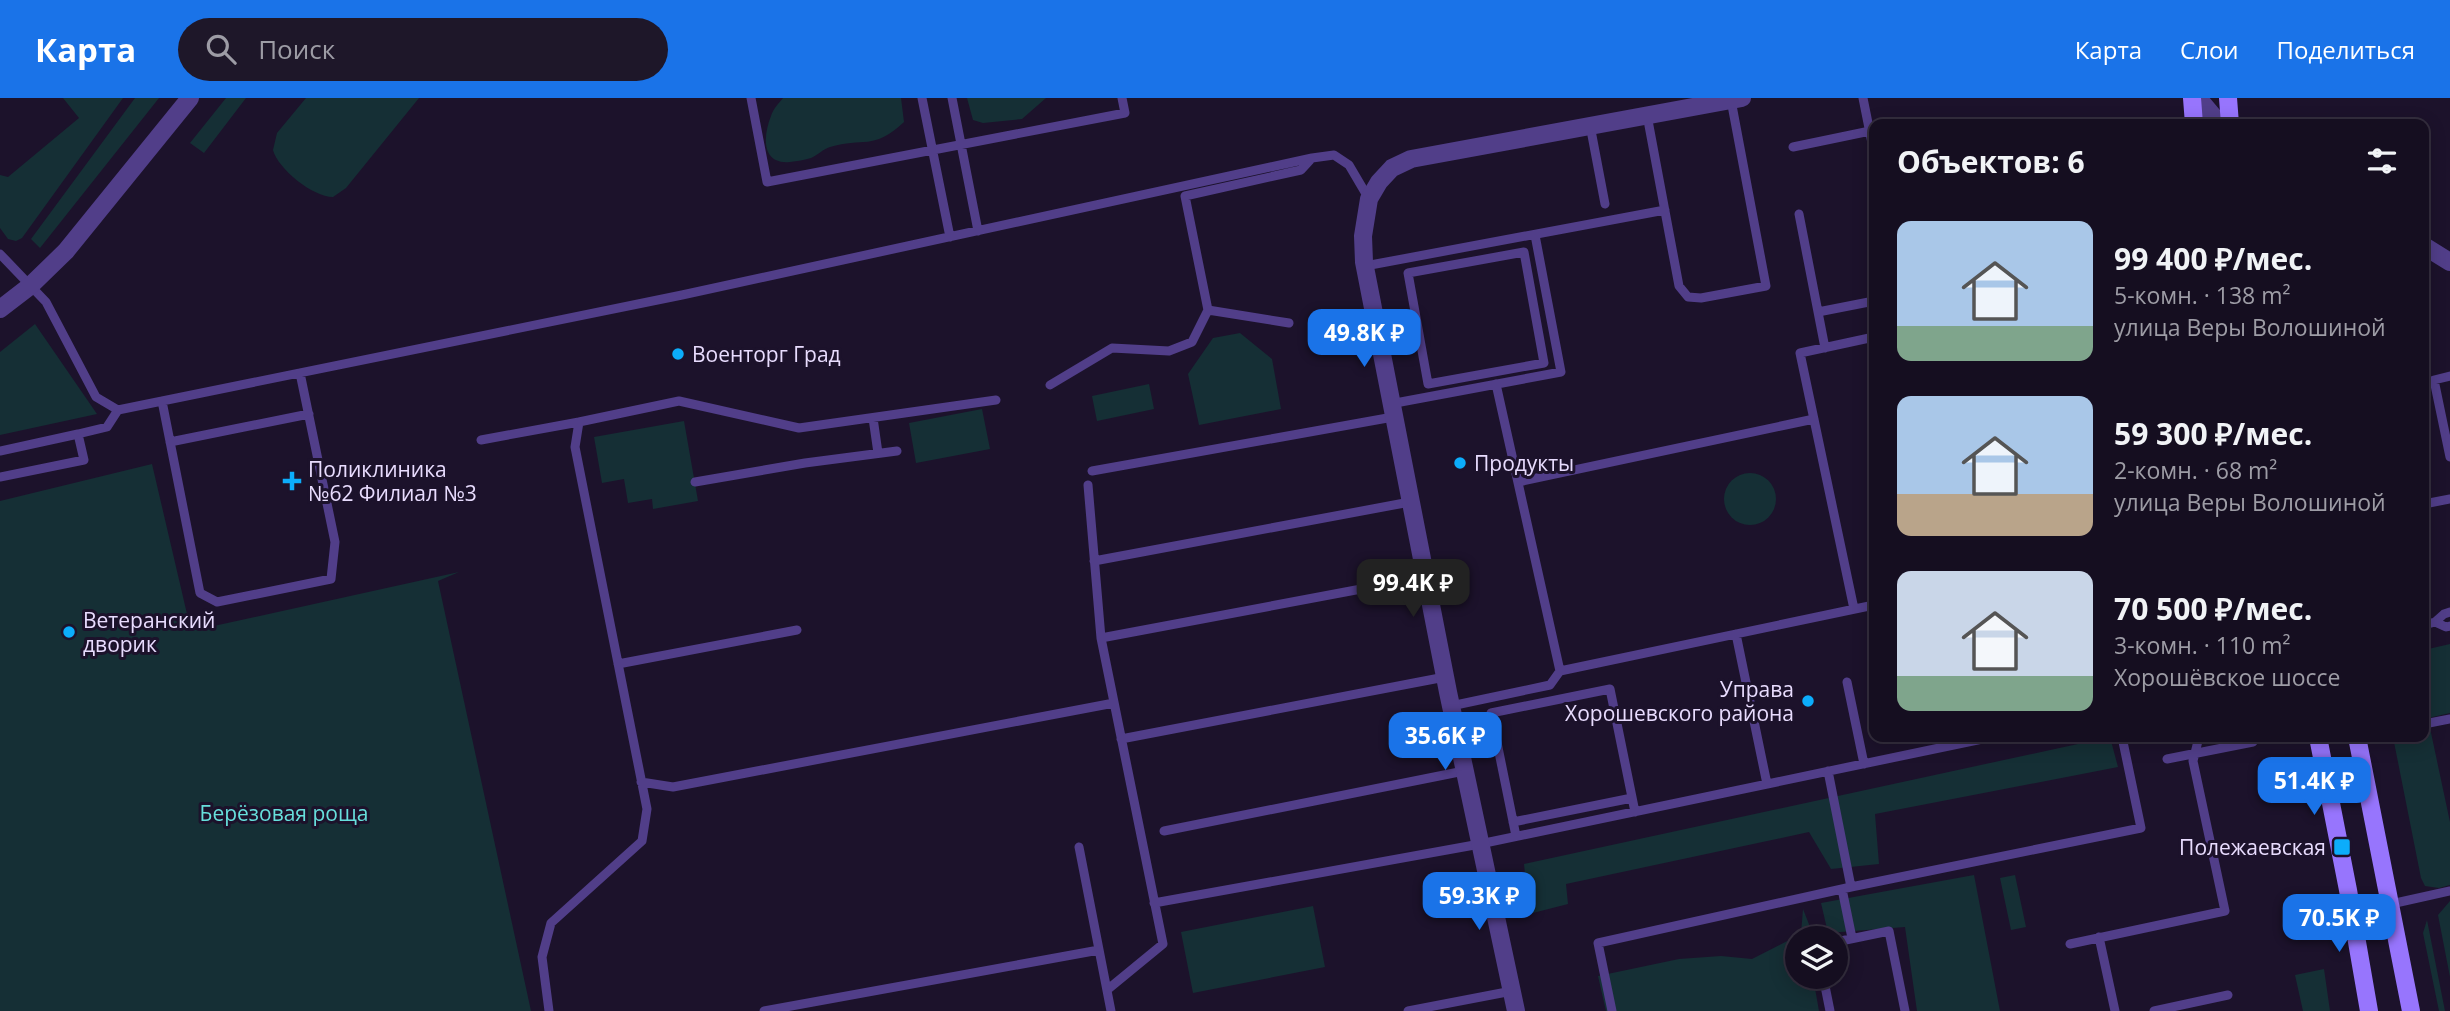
<!DOCTYPE html>
<html lang="ru">
<head>
<meta charset="utf-8">
<style>
	:root { --surface:#150e20; --page:#1e1729; --text:#f1f3f6; --muted:#9d9ca5; --line:#342e3e; --accent:#1a73e8 }
	body { margin:0; font-family:"Open Sans",sans-serif; background:var(--page); color:var(--text); height:100vh; display:flex; flex-direction:column; font-size:26px; white-space:nowrap }
	* { box-sizing:border-box; margin:0 }
	p { font-size:23px; color:var(--muted) }
	.icon { flex:none; width:38px; height:38px; fill:none; stroke:currentColor; stroke-width:2; stroke-linecap:round; stroke-linejoin:round }
	.map { position:relative; flex:1; overflow:hidden }
	.details { position:absolute; left:1869px; top:21px; width:560px; height:623px; display:flex; flex-direction:column; background:var(--surface); border-radius:14px; box-shadow:0 4px 18px #0003,0 0 0 2px var(--line) }
	.details>* { flex:none }
	.fabs { position:absolute; left:1785px; top:828px; display:grid; gap:14px }
	.fabs a { display:grid; place-items:center; width:63px; height:63px; border-radius:50%; background:var(--surface); box-shadow:0 4px 18px #0003,0 0 0 2px var(--line); font-size:35px }
	.price { position:absolute; translate:-50% -60px; padding:0 16px; border-radius:14px; background:var(--accent); color:#fff; font-size:23px; line-height:46px; filter:drop-shadow(0 2px 4px #0008) }
	.price::after { content:''; position:absolute; left:50%; top:42px; width:21px; height:16px; margin-left:-10px; background:inherit; clip-path:polygon(0 0,100% 0,50% 100%) }
	.price.selected { background:#222; color:#fff }
	ul { padding:0; list-style:none }
	li { display:flex; align-items:center; gap:21px; height:175px; padding:0 28px }
	li span { display:grid; place-items:center; flex:none; width:196px; height:140px; border-radius:14px; color:#555 }
	li>.icon { margin-inline-start:auto }
	span .icon { width:84px; height:84px; fill:#fffc; stroke-width:1 }
	li b { font-size:30px }
	h2 { display:flex; justify-content:space-between; align-items:center; height:84px; padding:0 28px; font-size:30px }
	header { display:flex; align-items:center; gap:42px; box-sizing:border-box; height:98px; padding:0 35px; background:var(--accent); color:#fff }
	header strong { font-size:33px }
	nav { display:flex; gap:38px; margin-inline-start:auto; font-size:24px }
	.search { width:490px; height:63px; background:var(--page); display:flex; align-items:center; gap:18px; box-sizing:border-box; padding:0 24px; border-radius:38px; color:var(--muted); font-size:26px }
	.map>svg:first-child { display:block }
	.green { fill:#152f35 }
	.lines { fill:none; stroke-linecap:round; stroke-linejoin:round }
	.service { stroke:#513e89; stroke-width:9 }
	.minor { stroke:#513e89; stroke-width:18 }
	.tertiary { stroke:#513e89; stroke-width:18 }
	.secondary { stroke:#9775fd; stroke-width:18 }
	.poi-dot { fill:#0cadfb; stroke:#1c122b; stroke-width:2.5 }
	.labels { text-anchor:middle; dominant-baseline:central; stroke-width:6; stroke-linejoin:round; paint-order:stroke }
	.poi-label { font-size:21px; fill:#e8dcfe; stroke:#1c122b; text-anchor:start }
	.park-label { font-size:21px; fill:#67dfdc; stroke:#1c122b }
</style>
</head>
<body>
<header>
<strong>Карта</strong>
<div class="search"><svg class="icon" aria-label="search" viewBox="0 0 24 24"><circle cx="10" cy="10" r="6"/><path d="M15 15l6 6"/></svg>Поиск</div>
<nav><a>Карта</a><a>Слои</a><a>Поделиться</a></nav>
</header>
<div class="map">
<svg width="2450" height="913" viewBox="0 0 2450 913">
	<rect width="100%" height="100%" fill="#1c122b"/>
	<!-- green -->
	<path class="green" d="M 63,0 L 123,0 L 22,140 L 16,143 L 8,141 L 0,130 L 0,77 L 8,79 L 79,20 Z
		M 135,0 L 159,0 L 40,150 L 31,141 Z
		M 226,0 L 246,0 L 204,55 L 190,45 Z
		M 306,0 L 419,0 L 346,90 L 333,99 C 313,99 278,71 273,52 L 277,35 Z
		M 783,0 L 901,0 L 904,24 C 873,53 863,39 830,49 C 823,51 818,57 811,60 C 805,62 797,63 790,64 C 761,67 763,38 771,18 C 773,11 779,5 783,0 Z
		M 967,0 L 1046,0 L 1022,21 L 983,25 L 973,22 Z
		M 35,226 L 97,316 L 0,337 L 0,254 Z
		M 1240,235 L 1272,261 L 1281,311 L 1199,327 L 1188,276 L 1213,240 Z
		M 1149,286 L 1154,311 L 1097,323 L 1092,298 Z
		M 982,311 L 990,351 L 916,365 L 909,325 Z
		M 684,323 L 698,403 L 653,411 L 652,401 L 628,405 L 624,381 L 602,385 L 594,339 Z
		M 152,366 L 191,533 L 459,474 L 438,483 L 531,913 L 0,913 L 0,403 Z
		M1724 401a26 26 0 1 1 52 0a26 26 0 1 1-52 0Z
		M 2450,546 L 2450,615 L 2424,621 L 2424,552 Z
		M 2430,630 L 2450,724 L 2450,787 L 2439,790 L 2425,788 L 2421,780 L 2393,639 L 2424,639 L 2424,631 Z
		M 2110,639 L 2118,669 L 1875,716 L 1879,766 L 1831,771 L 1809,734 L 1566,786 L 1568,806 L 1529,816 L 1524,766 Z
		M 1974,777 L 2000,913 L 1917,913 L 1905,829 L 1828,835 L 1821,805 Z
		M 2015,777 L 2026,829 L 2011,832 L 2000,780 Z
		M 2450,803 L 2450,879 L 2438,817 Z
		M 1313,808 L 1325,869 L 1193,895 L 1181,834 Z
		M 1803,811 L 1812,834 L 1812,840 L 1797,840 L 1797,878 L 1813,879 L 1819,913 L 1606,913 L 1598,878 L 1679,861 L 1721,858 L 1752,861 L 1801,836 Z
		M 2427,822 L 2445,913 L 2439,913 L 2423,835 Z
		M 2324,871 L 2330,913 L 2303,913 L 2295,877 Z"/>
	<g class="lines">
		<!-- service -->
		<path class="service" d="M 751,0 L 767,84 L 1125,15 L 1122,0
			M 922,0 L 950,139
			M 952,0 L 978,133
			M 1863,0 L 1874,55
			M 1647,17 L 1679,188 L 1688,199 L 1701,200 L 1766,188 L 1731,2
			M 1590,27 L 1605,106
			M 1793,49 L 1870,33
			M 1799,116 L 1825,250
			M 1524,154 L 1544,265 L 1428,286 L 1408,175 Z
			M 0,156 L 46,204 L 96,299 L 118,312 L 682,197 L 1312,60 L 1334,57 L 1349,67 L 1369,101
			M 1365,168 L 1665,112
			M 1208,212 L 1185,98 L 1301,72 L 1312,60
			M 1818,214 L 1874,203
			M 2450,278 L 2434,282 L 2450,359
			M 1496,286 L 1560,573
			M 1050,287 L 1112,250 L 1169,253 L 1192,244 L 1208,212 L 1289,225
			M 162,303 L 200,495 L 217,504 L 331,481 L 335,444 L 300,275
			M 1390,306 L 1561,274 L 1535,137
			M 873,320 L 878,355
			M 78,336 L 107,329 L 118,312
			M 481,342 L 579,324
			M 170,344 L 309,316
			M 0,353 L 78,336 L 84,362 L 0,379
			M 1092,373 L 1393,319
			M 695,384 L 805,365 L 897,353
			M 1518,384 L 1814,321
			M 1088,387 L 1101,540 L 1163,846 L 1107,892
			M 2424,406 L 2450,401
			M 1094,463 L 1410,404
			M 1854,511 L 1800,255 L 1874,239
			M 2435,524 L 2446,529 L 2450,528
			M 2424,527 L 2435,524 L 2444,516 L 2450,514
			M 1736,536 L 1767,686
			M 1101,540 L 1425,479
			M 618,566 L 797,532
			M 1847,584 L 1864,666
			M 1451,608 L 1550,587 L 1560,573 L 1874,507
			M 2424,626 L 2450,621
			M 1121,641 L 1445,579
			M 2167,661 L 2253,644
			M 1828,673 L 1851,789 L 2141,730 L 2122,639
			M 641,684 L 673,689 L 1114,605
			M 1513,724 L 1632,700
			M 1164,733 L 1464,673
			M 1516,738 L 1491,615 L 1610,591 L 1635,714
			M 1079,749 L 1111,913
			M 1842,791 L 1852,840
			M 1154,805 L 1480,746 L 1992,639
			M 2391,806 L 2450,793
			M 2099,839 L 2115,913
			M 1836,844 L 1889,833 L 1905,913
			M 2070,846 L 2225,813 L 2193,663 L 2199,639
			M 1823,878 L 1830,913
			M 549,913 L 542,859 L 551,825 L 642,743 L 647,711 L 575,349 L 579,324 L 679,303 L 799,330 L 996,302
			M 764,913 L 1099,852
			M 1408,913 L 1512,893
			M 1612,913 L 1598,845 L 1851,789
			M 2154,913 L 2228,897"/>
		<!-- minor -->
		<path class="minor" d="M 1516,913 L 1448,594 L 1364,164 L 1363,138 L 1369,101 L 1379,84 L 1392,70 L 1411,61 L 1742,0"/>
		<!-- tertiary -->
		<path class="tertiary" d="M 2198,0 L 2220,26
			M 2424,148 L 2450,164
			M 0,211 L 30,188 L 66,153 L 190,0"/>
		<!-- secondary -->
		<path class="secondary" d="M 2192,0 L 2194,26
			M 2228,0 L 2230,26
			M 2318,639 L 2348,792 L 2369,913
			M 2357,639 L 2411,913"/>
	</g>
	<!-- markers -->
	<g class="poi-dot">
		<circle cx="678" cy="256" r="7"/>
		<circle cx="1460" cy="365" r="7"/>
		<path d="M288.5 372.5h7v7h7v7h-7v7h-7v-7h-7v-7h7z"/>
		<circle cx="69" cy="534" r="7"/>
		<circle cx="1808" cy="603" r="7"/>
		<rect x="2333" y="740" width="18" height="18" rx="3.5"/>
	</g>
	<g class="labels">
		<!-- poi labels -->
		<g class="poi-label">
			<text x="692" y="256">Военторг Град</text>
			<text x="1474" y="365">Продукты</text>
			<text x="308" y="371">Поликлиника<tspan x="308" dy="24">№62 Филиал №3</tspan></text>
			<text x="83" y="522">Ветеранский<tspan x="83" dy="24">дворик</tspan></text>
			<text x="1794" y="591" text-anchor="end">Управа<tspan x="1794" dy="24">Хорошевского района</tspan></text>
			<text x="2326" y="749" text-anchor="end">Полежаевская</text>
		</g>
		<!-- park labels -->
		<g class="park-label">
			<text x="284" y="715">Берёзовая роща</text>
		</g>
	</g>
</svg>
<div class="fabs">
<a><svg class="icon" aria-label="layers" viewBox="0 0 24 24"><path d="M12 4l9 5-9 5-9-5zM3 14l9 5 9-5"/></svg></a>
</div>
<b class="price" style="left:1364px;top:271px">49.8K ₽</b>
<b class="price selected" style="left:1413px;top:521px">99.4K ₽</b>
<b class="price" style="left:1445px;top:674px">35.6K ₽</b>
<b class="price" style="left:2314px;top:719px">51.4K ₽</b>
<b class="price" style="left:1479px;top:834px">59.3K ₽</b>
<b class="price" style="left:2339px;top:856px">70.5K ₽</b>
<section class="details">
<h2>Объектов: 6<svg class="icon" aria-label="filters" viewBox="0 0 24 24"><path d="M4 7h16M4 17h16"/><circle cx="9" cy="7" r="2"/><circle cx="15" cy="17" r="2"/></svg></h2>
<ul>
<li><span style="background:linear-gradient(#a9c7e8 75%,#7fa58c 0)"><svg class="icon" aria-label="home" viewBox="0 0 24 24"><path d="M3 11l9-7 9 7M6 9v11h12V9"/></svg></span><div><b>99 400 ₽/мес.</b><p>5-комн. · 138 m²</p><p>улица Веры Волошиной</p></div></li>
<li><span style="background:linear-gradient(#a9c7e8 70%,#b9a48a 0)"><svg class="icon" aria-label="home" viewBox="0 0 24 24"><path d="M3 11l9-7 9 7M6 9v11h12V9"/></svg></span><div><b>59 300 ₽/мес.</b><p>2-комн. · 68 m²</p><p>улица Веры Волошиной</p></div></li>
<li><span style="background:linear-gradient(#c9d6e8 75%,#7fa58c 0)"><svg class="icon" aria-label="home" viewBox="0 0 24 24"><path d="M3 11l9-7 9 7M6 9v11h12V9"/></svg></span><div><b>70 500 ₽/мес.</b><p>3-комн. · 110 m²</p><p>Хорошёвское шоссе</p></div></li>
</ul>
</section>
</div>
</body>
</html>
